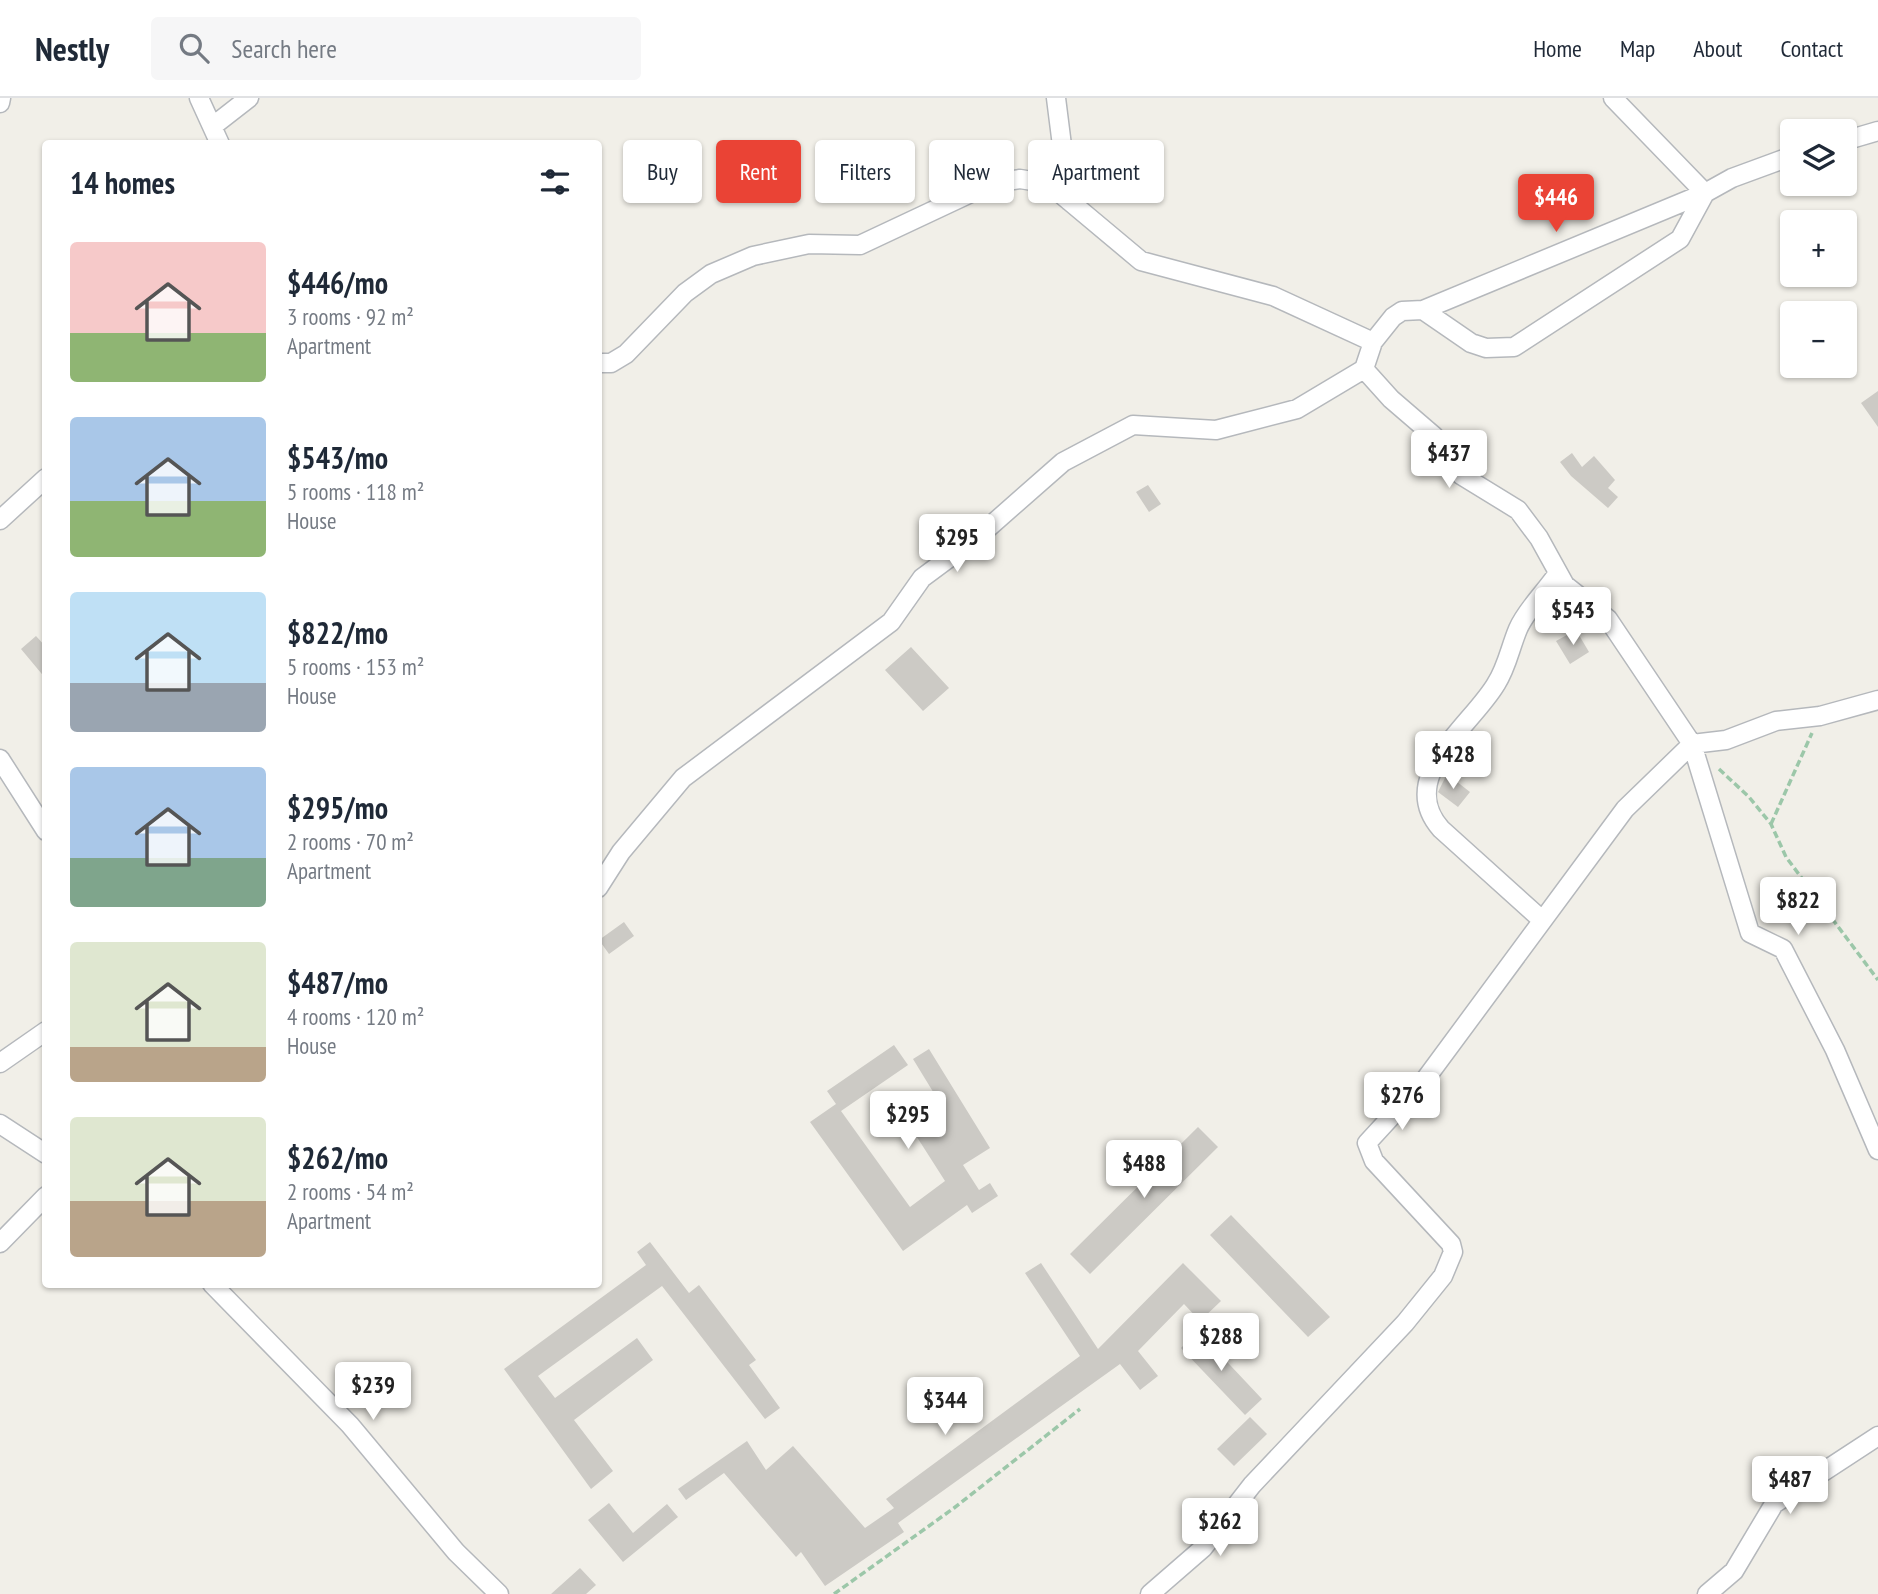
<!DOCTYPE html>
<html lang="en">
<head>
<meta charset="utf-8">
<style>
	:root { --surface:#fff; --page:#f6f6f7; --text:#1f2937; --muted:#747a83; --line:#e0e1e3; --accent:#ea4335 }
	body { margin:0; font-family:"PT Sans Narrow",sans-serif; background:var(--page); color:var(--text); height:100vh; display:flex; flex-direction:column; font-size:26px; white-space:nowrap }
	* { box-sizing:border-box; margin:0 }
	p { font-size:23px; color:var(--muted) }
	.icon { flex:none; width:38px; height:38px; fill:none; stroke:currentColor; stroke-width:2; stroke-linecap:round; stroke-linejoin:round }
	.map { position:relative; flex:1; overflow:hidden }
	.drawer { position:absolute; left:42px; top:42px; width:560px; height:1148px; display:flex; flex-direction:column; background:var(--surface); border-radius:7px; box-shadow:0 2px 5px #0004 }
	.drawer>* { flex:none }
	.hud { position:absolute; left:623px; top:42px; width:665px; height:63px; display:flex; gap:14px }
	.controls { position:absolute; left:1780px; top:21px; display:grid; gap:14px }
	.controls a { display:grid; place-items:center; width:77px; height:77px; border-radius:7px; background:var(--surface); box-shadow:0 2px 5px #0004; font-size:35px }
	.price { position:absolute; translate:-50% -60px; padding:0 16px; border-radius:7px; background:#fff; color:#222; font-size:23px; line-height:46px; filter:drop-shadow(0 2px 4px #0008) }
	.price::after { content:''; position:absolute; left:50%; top:42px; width:21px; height:16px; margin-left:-10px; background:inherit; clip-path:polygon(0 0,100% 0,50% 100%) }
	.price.active { background:var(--accent); color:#fff }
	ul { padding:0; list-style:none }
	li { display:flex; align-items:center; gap:21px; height:175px; padding:0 28px }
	li span { display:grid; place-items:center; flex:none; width:196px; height:140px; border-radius:7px; color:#555 }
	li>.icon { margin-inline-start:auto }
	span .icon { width:84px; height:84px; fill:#fffc; stroke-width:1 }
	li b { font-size:30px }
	h2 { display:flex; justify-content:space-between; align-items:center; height:84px; padding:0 28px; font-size:30px }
	.chip { padding:0 24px; border-radius:7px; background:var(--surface); box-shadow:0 2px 5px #0004; font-size:24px; line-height:63px }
	.chip.active { background:var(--accent); color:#fff }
	header { display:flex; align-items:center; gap:42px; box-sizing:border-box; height:98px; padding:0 35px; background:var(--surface); border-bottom:2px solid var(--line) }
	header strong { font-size:33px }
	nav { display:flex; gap:38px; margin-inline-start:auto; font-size:24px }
	.search { width:490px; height:63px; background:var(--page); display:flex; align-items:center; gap:18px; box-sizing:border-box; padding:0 24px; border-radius:7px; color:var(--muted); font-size:26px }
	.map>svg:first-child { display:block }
	.building { fill:#cccac5 }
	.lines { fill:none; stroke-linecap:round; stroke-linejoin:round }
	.street-casing { stroke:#b5b8bc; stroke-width:21 }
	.path { stroke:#9cc7a9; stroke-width:3.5; stroke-dasharray:7 3.5; stroke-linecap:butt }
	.street { stroke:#fff; stroke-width:18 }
</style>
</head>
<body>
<header>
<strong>Nestly</strong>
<div class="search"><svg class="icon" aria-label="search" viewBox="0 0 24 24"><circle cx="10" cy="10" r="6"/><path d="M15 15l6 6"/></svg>Search here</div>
<nav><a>Home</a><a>Map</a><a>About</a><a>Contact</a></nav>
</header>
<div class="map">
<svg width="1878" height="1496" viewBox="0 0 1878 1496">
	<rect width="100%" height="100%" fill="#f1efe8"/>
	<!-- building -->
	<path class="building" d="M 1878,293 L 1878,329 L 1861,305 Z
		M 1572,355 L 1582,369 L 1594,358 L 1615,382 L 1608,390 L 1618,399 L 1608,410 L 1571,378 L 1560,364 Z
		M 1148,387 L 1161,406 L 1149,414 L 1136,394 Z
		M 1576,532 L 1589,554 L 1570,566 L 1556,543 Z
		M 36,538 L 46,549 L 46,581 L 21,551 Z
		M 911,549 L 949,590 L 923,613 L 885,572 Z
		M 1447,676 L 1470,694 L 1458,709 L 1438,694 Z
		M 624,824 L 634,838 L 609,856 L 599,842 Z
		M 894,947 L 908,967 L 841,1013 L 910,1109 L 945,1083 L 915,1036 L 946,1015 L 913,961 L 929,951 L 990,1050 L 963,1067 L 979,1092 L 990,1085 L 998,1098 L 972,1115 L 967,1107 L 903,1153 L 810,1024 L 836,1006 L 827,993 Z
		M 1198,1029 L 1218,1049 L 1090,1176 L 1070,1156 Z
		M 1231,1117 L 1330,1219 L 1308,1239 L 1210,1137 Z
		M 650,1144 L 689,1195 L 699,1187 L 756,1262 L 749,1267 L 780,1310 L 765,1321 L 662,1188 L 538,1278 L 555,1300 L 637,1240 L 653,1262 L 574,1322 L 613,1373 L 591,1391 L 504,1271 L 646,1167 L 637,1154 Z
		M 1041,1165 L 1098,1251 L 1183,1165 L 1221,1203 L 1200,1223 L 1184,1206 L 1138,1253 L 1158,1278 L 1140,1292 L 1120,1266 L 898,1425 L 904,1434 L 825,1488 L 801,1454 L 796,1459 L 724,1375 L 686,1402 L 678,1391 L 747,1343 L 766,1372 L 793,1348 L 865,1430 L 894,1410 L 886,1401 L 1080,1258 L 1025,1175 Z
		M 1198,1233 L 1262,1301 L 1245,1317 L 1181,1250 Z
		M 1250,1319 L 1267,1336 L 1234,1368 L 1217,1351 Z
		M 609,1405 L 633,1435 L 667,1406 L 678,1419 L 623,1464 L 588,1422 Z
		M 580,1470 L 596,1487 L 586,1496 L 551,1496 Z"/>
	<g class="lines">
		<!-- street casing -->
		<g class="street-casing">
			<path id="street" d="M 199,0 L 220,46
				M 1056,0 L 1069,103
				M 1613,0 L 1705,95
				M 0,5 L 1,0
				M 213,28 L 249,0
				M 1844,43 L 1878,33
				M 1423,212 L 1705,95 L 1732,80 L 1792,58
				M 598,265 L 611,265 L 626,256 L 685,195 L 711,176 L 753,158 L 809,146 L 860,147 L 992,85 L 1020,81 L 1045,85 L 1055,91 L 1141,163 L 1273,198 L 1373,244
				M 1364,271 L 1391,301 L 1434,338 L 1461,377 L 1518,412 L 1539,440 L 1565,487 L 1608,521 L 1692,646 L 1750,835 L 1783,851 L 1835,952 L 1878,1052
				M 0,422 L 46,380
				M 0,661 L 46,733
				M 598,790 L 621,754 L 683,680 L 891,524 L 922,480 L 980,437 L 1063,364 L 1133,327 L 1216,332 L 1297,311 L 1364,271 L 1373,244 L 1393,219 L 1402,213 L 1423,212 L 1471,245 L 1486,250 L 1514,249 L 1680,141 L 1705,95
				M 1542,822 L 1441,731 C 1395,679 1472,627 1496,586 C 1507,569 1510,550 1518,531 C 1526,512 1546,493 1558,475
				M 0,965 L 46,933
				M 0,1026 L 46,1056
				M 0,1145 L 46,1098
				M 212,1186 L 350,1327 L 456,1454 L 499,1496
				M 1150,1496 L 1203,1450 L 1252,1387 L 1405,1225 L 1443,1178 L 1453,1154 L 1451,1146 L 1374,1063 L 1367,1045 L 1424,983 L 1625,711 L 1692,646 L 1726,642 L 1776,623 L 1820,618 L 1878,602
				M 1707,1496 L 1734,1473 L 1774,1406 L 1878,1338"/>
		</g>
		<!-- path -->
		<path class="path" d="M 1719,671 L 1749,699 L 1771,726 L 1786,759 L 1878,882
			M 1771,726 L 1812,635
			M 834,1496 L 954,1410 L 1080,1311"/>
		<!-- street -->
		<use href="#street" class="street"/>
	</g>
</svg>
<div class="controls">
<a><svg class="icon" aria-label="layers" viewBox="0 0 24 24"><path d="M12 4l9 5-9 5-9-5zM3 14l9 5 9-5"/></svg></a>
<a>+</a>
<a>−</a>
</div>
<b class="price active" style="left:1556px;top:136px">$446</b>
<b class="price" style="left:1449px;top:392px">$437</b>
<b class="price" style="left:957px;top:476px">$295</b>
<b class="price" style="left:1573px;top:549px">$543</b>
<b class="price" style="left:1453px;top:693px">$428</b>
<b class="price" style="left:1798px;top:839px">$822</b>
<b class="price" style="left:1402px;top:1034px">$276</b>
<b class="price" style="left:908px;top:1053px">$295</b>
<b class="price" style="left:1144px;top:1102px">$488</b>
<b class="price" style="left:1221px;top:1275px">$288</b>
<b class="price" style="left:373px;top:1324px">$239</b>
<b class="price" style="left:945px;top:1339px">$344</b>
<b class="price" style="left:1790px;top:1418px">$487</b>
<b class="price" style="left:1220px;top:1460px">$262</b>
<div class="hud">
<a class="chip">Buy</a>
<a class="chip active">Rent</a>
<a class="chip">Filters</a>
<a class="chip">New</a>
<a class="chip">Apartment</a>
</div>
<section class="drawer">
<h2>14 homes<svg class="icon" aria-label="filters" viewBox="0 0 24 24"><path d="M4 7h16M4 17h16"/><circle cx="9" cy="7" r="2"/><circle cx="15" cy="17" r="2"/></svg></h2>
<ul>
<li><span style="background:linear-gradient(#f6c9c9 65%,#8fb573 0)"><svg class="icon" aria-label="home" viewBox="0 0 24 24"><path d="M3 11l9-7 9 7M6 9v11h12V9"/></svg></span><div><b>$446/mo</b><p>3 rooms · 92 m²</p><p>Apartment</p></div></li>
<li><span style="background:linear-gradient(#a9c7e8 60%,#8fb573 0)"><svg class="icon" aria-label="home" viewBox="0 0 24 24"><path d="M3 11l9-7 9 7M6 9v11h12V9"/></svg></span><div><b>$543/mo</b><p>5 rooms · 118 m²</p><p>House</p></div></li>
<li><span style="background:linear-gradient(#bfe0f5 65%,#9aa5b1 0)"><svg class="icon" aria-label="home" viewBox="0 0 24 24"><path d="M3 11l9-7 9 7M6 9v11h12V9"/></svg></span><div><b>$822/mo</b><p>5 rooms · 153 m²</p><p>House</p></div></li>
<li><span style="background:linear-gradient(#a9c7e8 65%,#7fa58c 0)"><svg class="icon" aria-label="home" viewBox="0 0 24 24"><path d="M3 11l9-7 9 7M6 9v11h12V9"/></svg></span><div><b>$295/mo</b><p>2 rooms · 70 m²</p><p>Apartment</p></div></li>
<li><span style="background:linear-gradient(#dfe7d0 75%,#b9a48a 0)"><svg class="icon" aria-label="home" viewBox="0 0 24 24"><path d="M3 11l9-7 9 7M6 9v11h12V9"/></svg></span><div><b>$487/mo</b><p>4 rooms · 120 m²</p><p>House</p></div></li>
<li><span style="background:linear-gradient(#dfe7d0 60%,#b9a48a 0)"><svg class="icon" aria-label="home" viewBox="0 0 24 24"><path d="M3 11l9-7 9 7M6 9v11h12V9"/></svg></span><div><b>$262/mo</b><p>2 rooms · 54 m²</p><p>Apartment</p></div></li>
</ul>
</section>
</div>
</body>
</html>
